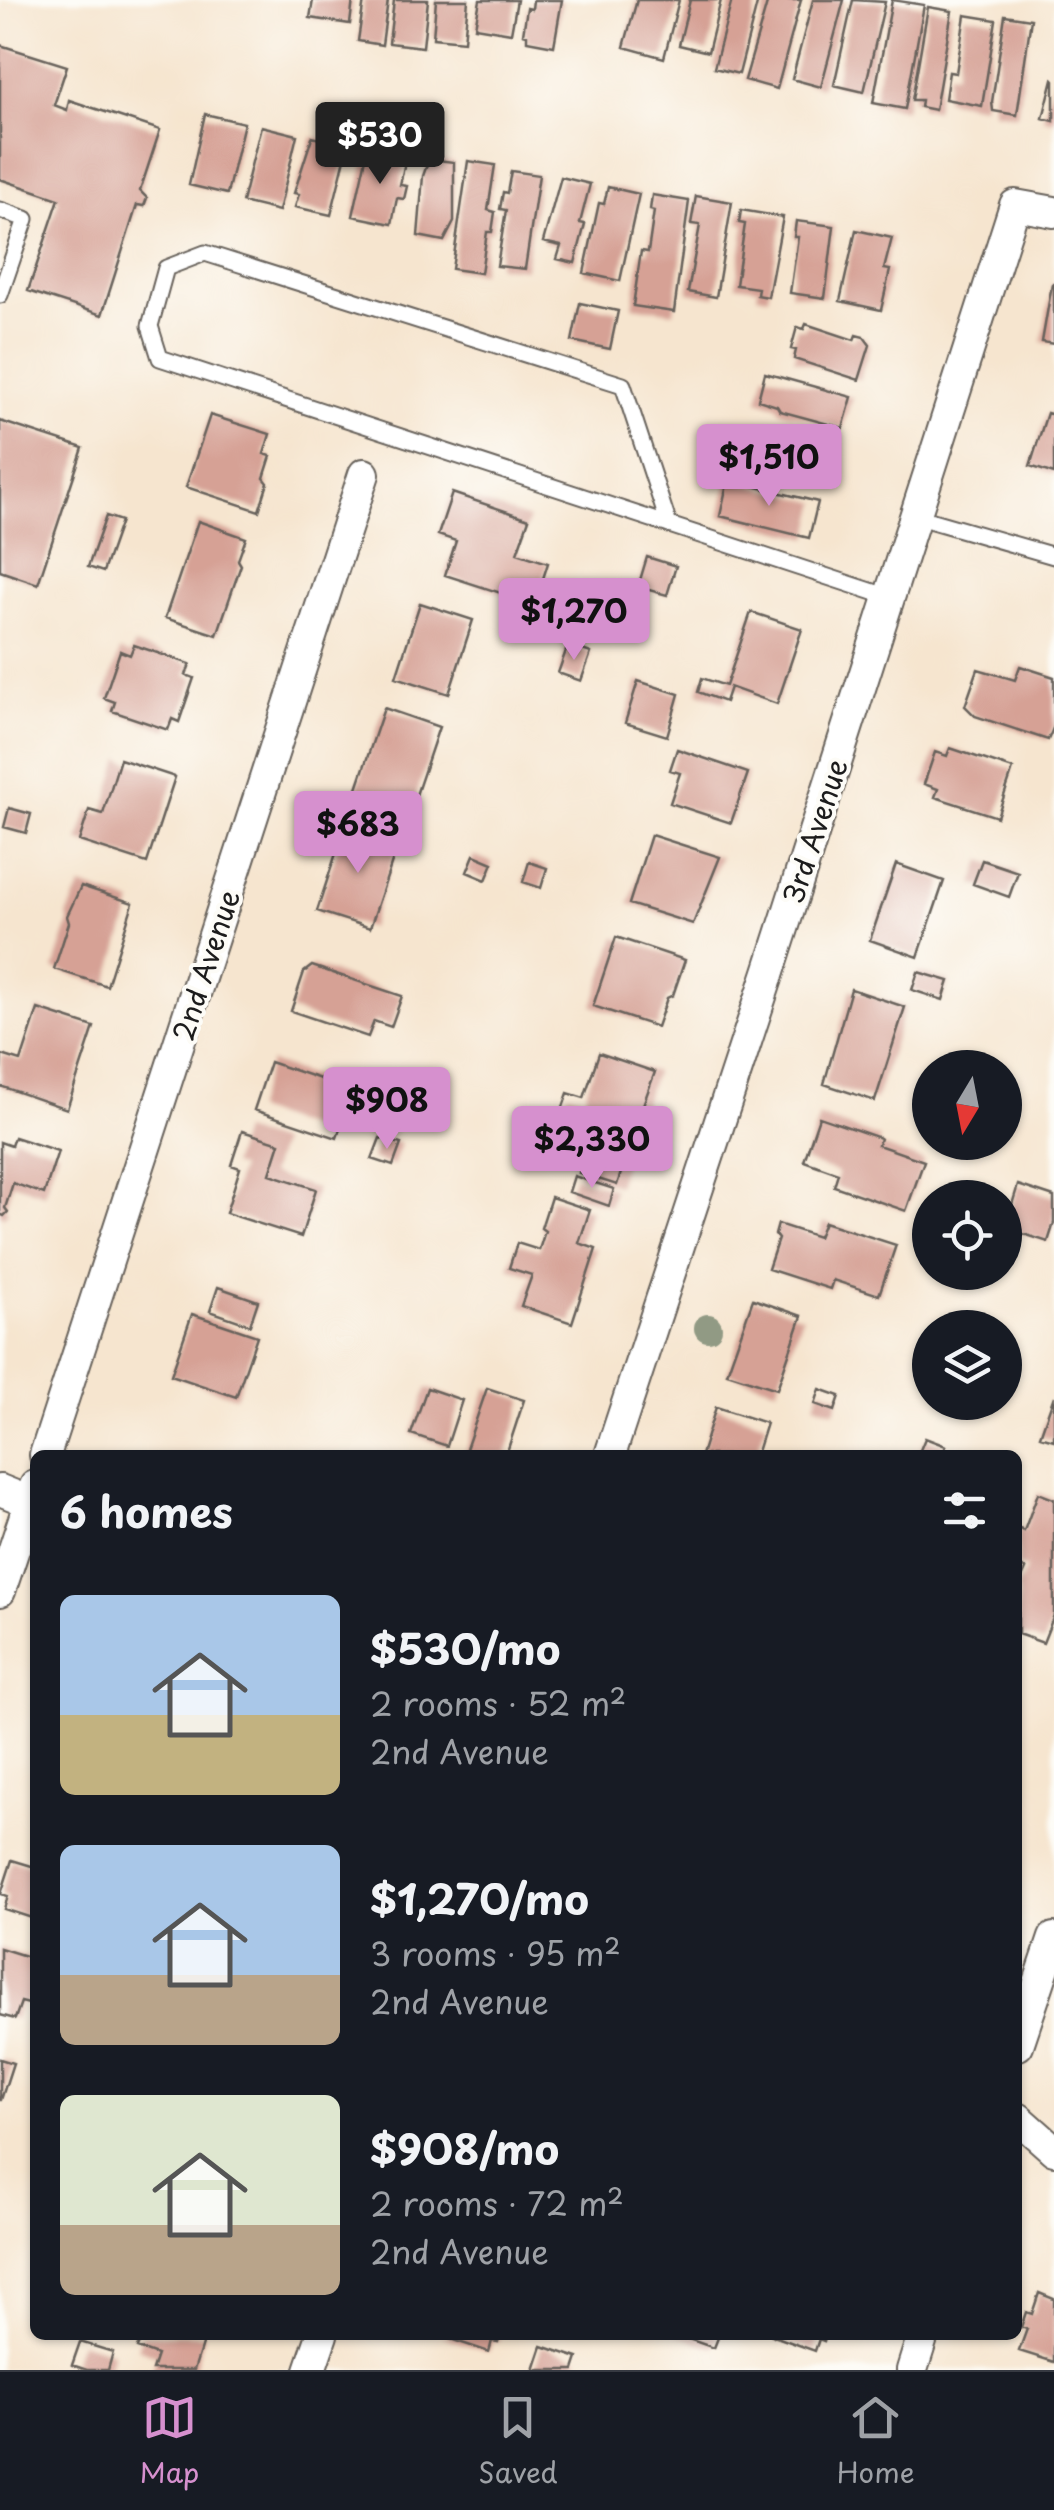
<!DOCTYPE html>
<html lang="en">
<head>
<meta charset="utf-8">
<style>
	:root { --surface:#171b24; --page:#20242c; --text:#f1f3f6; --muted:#9ea1a6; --line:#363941; --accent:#d690ce }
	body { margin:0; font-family:"Playpen Sans",sans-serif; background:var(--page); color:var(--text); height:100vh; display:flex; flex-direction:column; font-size:38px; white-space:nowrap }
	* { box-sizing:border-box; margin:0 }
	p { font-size:32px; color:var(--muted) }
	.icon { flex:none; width:55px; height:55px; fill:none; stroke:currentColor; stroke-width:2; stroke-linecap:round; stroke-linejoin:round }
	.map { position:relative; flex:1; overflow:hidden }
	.panel { position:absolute; left:30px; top:1450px; width:992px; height:890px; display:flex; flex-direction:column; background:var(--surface); border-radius:15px; box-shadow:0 2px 8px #0004 }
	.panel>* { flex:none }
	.needle { width:65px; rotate:190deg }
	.fabs { position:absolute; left:912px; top:1050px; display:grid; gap:20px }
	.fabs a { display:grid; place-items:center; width:110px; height:110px; border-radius:50%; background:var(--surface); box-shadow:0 2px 8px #0004; font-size:50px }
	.price { position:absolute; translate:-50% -85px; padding:0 22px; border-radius:10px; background:var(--accent); color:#111; font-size:32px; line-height:65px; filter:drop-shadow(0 2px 5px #0008) }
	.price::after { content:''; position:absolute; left:50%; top:60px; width:30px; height:22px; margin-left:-15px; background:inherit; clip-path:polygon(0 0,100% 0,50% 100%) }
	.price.selected { background:#222; color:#fff }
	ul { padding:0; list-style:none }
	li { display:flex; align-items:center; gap:30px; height:250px; padding:0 30px }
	li span { display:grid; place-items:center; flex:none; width:280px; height:200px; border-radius:15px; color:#555 }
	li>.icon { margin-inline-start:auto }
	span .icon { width:120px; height:120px; fill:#fffc; stroke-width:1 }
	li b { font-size:42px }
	h2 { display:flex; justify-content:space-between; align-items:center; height:120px; padding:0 30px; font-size:42px }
	.dock { display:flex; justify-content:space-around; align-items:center; height:140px; border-top:2px solid var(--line); background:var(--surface); font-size:28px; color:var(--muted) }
	.dock a { display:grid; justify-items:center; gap:5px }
	.dock .selected { color:var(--accent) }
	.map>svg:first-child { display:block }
	.building { fill:#d6a195 }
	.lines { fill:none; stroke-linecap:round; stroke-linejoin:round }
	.service-casing { stroke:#68625b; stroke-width:19 }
	.minor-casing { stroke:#68625b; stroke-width:34 }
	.service { stroke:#fff; stroke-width:15 }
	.minor { stroke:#fff; stroke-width:30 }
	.tree { fill:#919a84 }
	.labels { text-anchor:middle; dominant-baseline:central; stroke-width:8; stroke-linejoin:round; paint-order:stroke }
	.street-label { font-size:28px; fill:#1c1c1c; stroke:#fdfcf7 }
</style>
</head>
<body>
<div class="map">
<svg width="1054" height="2370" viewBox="0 0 1054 2370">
	<rect width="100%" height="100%" fill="#fdfcf7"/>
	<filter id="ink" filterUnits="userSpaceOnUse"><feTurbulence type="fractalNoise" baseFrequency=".01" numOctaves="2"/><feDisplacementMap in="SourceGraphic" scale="20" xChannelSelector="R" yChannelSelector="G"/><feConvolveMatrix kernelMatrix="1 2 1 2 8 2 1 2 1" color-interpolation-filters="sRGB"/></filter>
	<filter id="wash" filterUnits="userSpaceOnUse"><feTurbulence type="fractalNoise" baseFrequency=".0048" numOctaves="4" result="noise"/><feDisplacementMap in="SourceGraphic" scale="40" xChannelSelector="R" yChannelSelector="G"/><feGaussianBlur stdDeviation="2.25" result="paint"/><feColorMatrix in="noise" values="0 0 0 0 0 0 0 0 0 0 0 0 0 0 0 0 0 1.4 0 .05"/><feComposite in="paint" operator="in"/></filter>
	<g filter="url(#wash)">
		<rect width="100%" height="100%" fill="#f6e5cf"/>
		<g id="blocks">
			<!-- building -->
			<path class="building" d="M 313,0 L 353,0 L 350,24 L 310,18 Z
				M 364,0 L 388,0 L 382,45 L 358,41 Z
				M 394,0 L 428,0 L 423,47 L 389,43 Z
				M 436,0 L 468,0 L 464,41 L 433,38 Z
				M 480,0 L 517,0 L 511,33 L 475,27 Z
				M 533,0 L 562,0 L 554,46 L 527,41 L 527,35 L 523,34 L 527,8 L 532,9 Z
				M 637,0 L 679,0 L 664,58 L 624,47 Z
				M 690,0 L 721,0 L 708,52 L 679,45 Z
				M 732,0 L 758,0 L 739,74 L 714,68 Z
				M 768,0 L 801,0 L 777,89 L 745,80 Z
				M 813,0 L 844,0 L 821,87 L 792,79 Z
				M 853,0 L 885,2 L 864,92 L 834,85 Z
				M 892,0 L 924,5 L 905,109 L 873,103 Z
				M 928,7 L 952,11 L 935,110 L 920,107 L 921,100 L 912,100 Z
				M 965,15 L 996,20 L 982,106 L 945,99 L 949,72 L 956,73 Z
				M 1005,15 L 1031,19 L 1017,115 L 993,111 L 992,102 Z
				M 0,45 L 67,66 L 54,105 L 67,110 L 69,100 L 160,130 L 140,191 L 147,198 L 144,206 L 137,205 L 102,315 L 28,291 L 59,199 L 0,179 Z
				M 1053,79 L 1054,80 L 1054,121 L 1043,118 Z
				M 205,114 L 244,123 L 227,194 L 189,185 Z
				M 261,126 L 297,135 L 279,211 L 242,202 Z
				M 312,137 L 348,146 L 331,215 L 295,207 L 299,194 L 294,193 Z
				M 368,149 L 406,157 L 400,185 L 407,186 L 404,199 L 397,198 L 392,224 L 353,216 Z
				M 429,159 L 454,162 L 454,222 L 444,241 L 418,236 L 423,176 Z
				M 468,161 L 495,165 L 488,210 L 495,212 L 492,232 L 487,232 L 481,273 L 452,269 Z
				M 511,171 L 539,175 L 525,269 L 497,266 L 506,210 L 500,209 L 503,192 L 507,193 Z
				M 561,177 L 590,184 L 580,223 L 585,224 L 575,263 L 557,259 L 561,246 L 543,242 Z
				M 608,187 L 639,194 L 620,281 L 584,273 L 599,203 L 604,204 Z
				M 652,195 L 689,201 L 674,312 L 633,306 L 641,251 L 648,252 L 654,211 L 650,210 Z
				M 696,196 L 732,202 L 716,297 L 688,292 L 700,225 L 691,224 Z
				M 741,210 L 783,217 L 768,297 L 757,295 L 758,288 L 736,285 L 745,224 L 739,223 Z
				M 796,221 L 834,226 L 825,298 L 790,293 L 798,237 L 794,237 Z
				M 856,230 L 892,238 L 884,269 L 890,270 L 881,310 L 840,301 Z
				M 1052,284 L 1054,284 L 1054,344 L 1042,342 Z
				M 580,303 L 618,311 L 610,349 L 572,341 Z
				M 806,324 L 854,340 L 856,335 L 864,337 L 870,345 L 859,380 L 794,359 L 796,350 L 791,349 L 797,327 L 804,329 Z
				M 765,373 L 852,397 L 843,428 L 780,411 L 777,406 L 758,400 Z
				M 1047,413 L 1054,415 L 1054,474 L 1030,466 Z
				M 210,415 L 270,434 L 264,454 L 271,456 L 264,478 L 268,483 L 259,511 L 186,487 Z
				M 0,421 L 83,448 L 38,584 L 0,571 Z
				M 770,431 L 833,450 L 823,486 L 759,466 Z
				M 728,480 L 818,502 L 809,538 L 720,516 Z
				M 452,493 L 529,519 L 517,553 L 548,563 L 535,604 L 445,575 L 456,541 L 438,535 Z
				M 106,516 L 121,521 L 103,572 L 88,567 Z
				M 198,521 L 246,538 L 238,560 L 241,565 L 217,635 L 165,618 Z
				M 647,557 L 676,566 L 667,595 L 638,587 Z
				M 420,603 L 473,620 L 449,694 L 396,677 Z
				M 751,612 L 802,629 L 777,704 L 730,687 L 725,702 L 698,692 L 702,678 L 726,686 Z
				M 134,645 L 190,664 L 186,675 L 194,678 L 179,722 L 172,719 L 168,730 L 112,711 L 115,702 L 104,698 L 120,651 L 130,655 Z
				M 568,645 L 591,653 L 581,681 L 558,673 Z
				M 1020,666 L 1054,677 L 1054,726 L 1048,740 L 975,716 L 965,706 L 978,669 L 1015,680 Z
				M 638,681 L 679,694 L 667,736 L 625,723 Z
				M 384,708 L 439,727 L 410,813 L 355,794 Z
				M 950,748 L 1013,769 L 997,817 L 935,797 L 938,789 L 924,784 L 935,752 L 947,756 Z
				M 677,749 L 748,773 L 731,823 L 670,803 L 680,773 L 670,770 Z
				M 120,759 L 175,777 L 147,863 L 79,841 L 89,810 L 103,814 Z
				M 9,808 L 31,814 L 26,833 L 4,827 Z
				M 346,823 L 399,841 L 370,928 L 317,911 Z
				M 651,835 L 720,857 L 693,924 L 629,904 Z
				M 474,855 L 493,863 L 486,880 L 467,872 Z
				M 982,860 L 1018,872 L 1009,897 L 973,884 Z
				M 529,862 L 547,868 L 541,888 L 523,882 Z
				M 896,864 L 944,881 L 918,957 L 870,940 Z
				M 81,886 L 133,903 L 107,986 L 54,969 L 69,923 L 67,916 Z
				M 616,937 L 685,960 L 673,995 L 667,998 L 657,1027 L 593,1006 Z
				M 312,966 L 402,996 L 391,1027 L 374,1021 L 368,1037 L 291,1011 L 304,972 Z
				M 918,972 L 949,981 L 943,1000 L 912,990 Z
				M 851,989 L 905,1007 L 875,1101 L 824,1084 Z
				M 38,1009 L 94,1027 L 67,1109 L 0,1086 L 2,1055 L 21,1061 Z
				M 599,1053 L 655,1072 L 643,1105 L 637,1109 L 632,1122 L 637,1124 L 617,1185 L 579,1173 L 588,1146 L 553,1135 L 568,1093 L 584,1098 Z
				M 270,1062 L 353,1090 L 337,1138 L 254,1110 Z
				M 819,1117 L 880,1138 L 878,1145 L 924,1161 L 906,1211 L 834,1186 L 838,1173 L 804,1161 Z
				M 242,1131 L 280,1143 L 270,1174 L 316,1189 L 301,1237 L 226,1213 L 240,1168 L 231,1165 Z
				M 14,1137 L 58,1151 L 44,1194 L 13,1183 L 5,1208 L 8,1212 L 4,1216 L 0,1214 L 0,1142 L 11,1146 Z
				M 380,1138 L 401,1144 L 393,1166 L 372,1159 Z
				M 574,1176 L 614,1189 L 609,1206 L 569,1192 Z
				M 1018,1185 L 1054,1197 L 1054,1223 L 1048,1242 L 1005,1228 Z
				M 551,1197 L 590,1210 L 579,1243 L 596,1249 L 572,1323 L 521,1306 L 532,1275 L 509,1268 L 517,1243 L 539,1250 L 545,1231 L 541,1228 Z
				M 824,1222 L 896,1245 L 879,1295 L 833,1280 L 830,1289 L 768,1269 L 778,1239 L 775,1235 L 778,1224 L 818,1237 Z
				M 218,1287 L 258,1301 L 250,1325 L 210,1311 Z
				M 753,1299 L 802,1316 L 777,1389 L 727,1373 Z
				M 192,1314 L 257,1336 L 236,1397 L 171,1375 Z
				M 427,1388 L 462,1400 L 447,1446 L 411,1434 Z
				M 487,1388 L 524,1400 L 506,1455 L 464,1455 Z
				M 820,1389 L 840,1396 L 835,1411 L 815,1404 Z
				M 1054,1396 L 1054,1440 L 1040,1436 Z
				M 716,1407 L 766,1423 L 756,1455 L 701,1455 Z
				M 925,1438 L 946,1446 L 942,1455 L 918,1455 Z
				M 1038,1493 L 1054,1499 L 1054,1615 L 1043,1643 L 1018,1634 L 1018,1587 L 1026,1569 L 1018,1566 L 1018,1528 L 1024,1531 Z
				M 12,1860 L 35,1867 L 35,1919 L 4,1909 L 8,1896 L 1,1894 Z
				M 0,1948 L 35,1959 L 35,1986 L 29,2004 L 21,2002 L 15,2019 L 0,2015 Z
				M 0,2059 L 13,2063 L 1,2100 L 0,2100 Z
				M 1039,2293 L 1054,2299 L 1054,2362 L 1019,2351 L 1027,2329 L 1021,2327 L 1026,2312 L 1032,2314 Z
				M 142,2335 L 205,2335 L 194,2370 L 152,2370 L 157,2355 L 137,2348 Z
				M 500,2335 L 498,2342 L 492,2341 L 489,2352 L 441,2336 Z
				M 677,2335 L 719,2335 L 714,2348 Z
				M 771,2335 L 826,2335 L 824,2341 L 819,2339 L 815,2351 Z
				M 80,2342 L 113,2352 L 108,2370 L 87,2370 L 72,2365 Z
				M 542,2346 L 578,2358 L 574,2370 L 534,2370 Z"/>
		</g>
	</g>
	<g filter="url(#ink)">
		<use href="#blocks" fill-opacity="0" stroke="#68625b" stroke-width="2.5"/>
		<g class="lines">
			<!-- service casing -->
			<g class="service-casing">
				<path id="service" d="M 0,210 L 26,219 L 0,295
					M 915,516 L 1054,556
					M 669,525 L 623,385 L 205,253 L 166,268 L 150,326 L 160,358 L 889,597"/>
			</g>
			<!-- minor casing -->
			<g class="minor-casing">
				<path id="minor" d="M 45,1455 L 364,474
					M 610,1455 L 769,972 L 1015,205 L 1054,212
					M 0,1490 L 35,1504
					M 0,1591 L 35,1486
					M 1018,2045 L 1054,1938
					M 1018,2118 L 1054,2150
					M 310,2370 L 322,2335
					M 912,2370 L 923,2335"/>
			</g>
			<!-- service -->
			<use href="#service" class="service"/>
			<!-- minor -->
			<use href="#minor" class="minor"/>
		</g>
		<!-- trees -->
		<circle class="tree" cx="708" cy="1328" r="14"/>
	</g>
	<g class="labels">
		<!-- street labels -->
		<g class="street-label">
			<text transform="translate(814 831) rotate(-72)">3rd Avenue</text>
			<text transform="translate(205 965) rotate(-72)">2nd Avenue</text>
		</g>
	</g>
</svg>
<div class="fabs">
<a><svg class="needle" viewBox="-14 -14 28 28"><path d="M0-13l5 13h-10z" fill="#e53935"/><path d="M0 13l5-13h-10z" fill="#9ea1a6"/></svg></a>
<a><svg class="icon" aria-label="locate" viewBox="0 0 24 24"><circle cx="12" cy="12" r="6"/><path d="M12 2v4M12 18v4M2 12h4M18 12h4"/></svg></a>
<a><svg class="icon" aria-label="layers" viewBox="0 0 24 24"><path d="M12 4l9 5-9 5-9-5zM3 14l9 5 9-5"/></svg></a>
</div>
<b class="price selected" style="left:380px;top:187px">$530</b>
<b class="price" style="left:769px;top:509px">$1,510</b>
<b class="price" style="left:574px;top:663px">$1,270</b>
<b class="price" style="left:358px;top:876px">$683</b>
<b class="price" style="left:387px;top:1152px">$908</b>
<b class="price" style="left:592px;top:1191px">$2,330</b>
<section class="panel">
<h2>6 homes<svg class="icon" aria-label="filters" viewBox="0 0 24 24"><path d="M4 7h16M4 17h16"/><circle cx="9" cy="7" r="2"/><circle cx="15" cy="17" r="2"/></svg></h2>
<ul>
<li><span style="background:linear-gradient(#a9c7e8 60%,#c2b280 0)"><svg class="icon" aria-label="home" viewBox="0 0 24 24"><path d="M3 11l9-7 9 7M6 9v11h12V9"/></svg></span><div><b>$530/mo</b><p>2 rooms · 52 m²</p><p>2nd Avenue</p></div></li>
<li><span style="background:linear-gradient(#a9c7e8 65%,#b9a48a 0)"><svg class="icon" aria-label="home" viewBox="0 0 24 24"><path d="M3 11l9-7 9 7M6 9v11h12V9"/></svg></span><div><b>$1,270/mo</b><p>3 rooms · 95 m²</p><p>2nd Avenue</p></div></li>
<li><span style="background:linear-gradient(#dfe7d0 65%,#b9a48a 0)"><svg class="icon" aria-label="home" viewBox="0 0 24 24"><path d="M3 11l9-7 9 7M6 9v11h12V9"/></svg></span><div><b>$908/mo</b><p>2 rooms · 72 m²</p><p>2nd Avenue</p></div></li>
</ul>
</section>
</div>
<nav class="dock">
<a class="selected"><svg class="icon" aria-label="map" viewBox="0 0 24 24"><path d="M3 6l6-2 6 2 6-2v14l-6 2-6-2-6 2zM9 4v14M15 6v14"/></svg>Map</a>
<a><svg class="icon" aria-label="saved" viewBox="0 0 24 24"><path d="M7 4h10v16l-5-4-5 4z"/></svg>Saved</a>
<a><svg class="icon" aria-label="home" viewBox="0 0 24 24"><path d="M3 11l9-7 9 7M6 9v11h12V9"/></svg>Home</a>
</nav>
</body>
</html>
